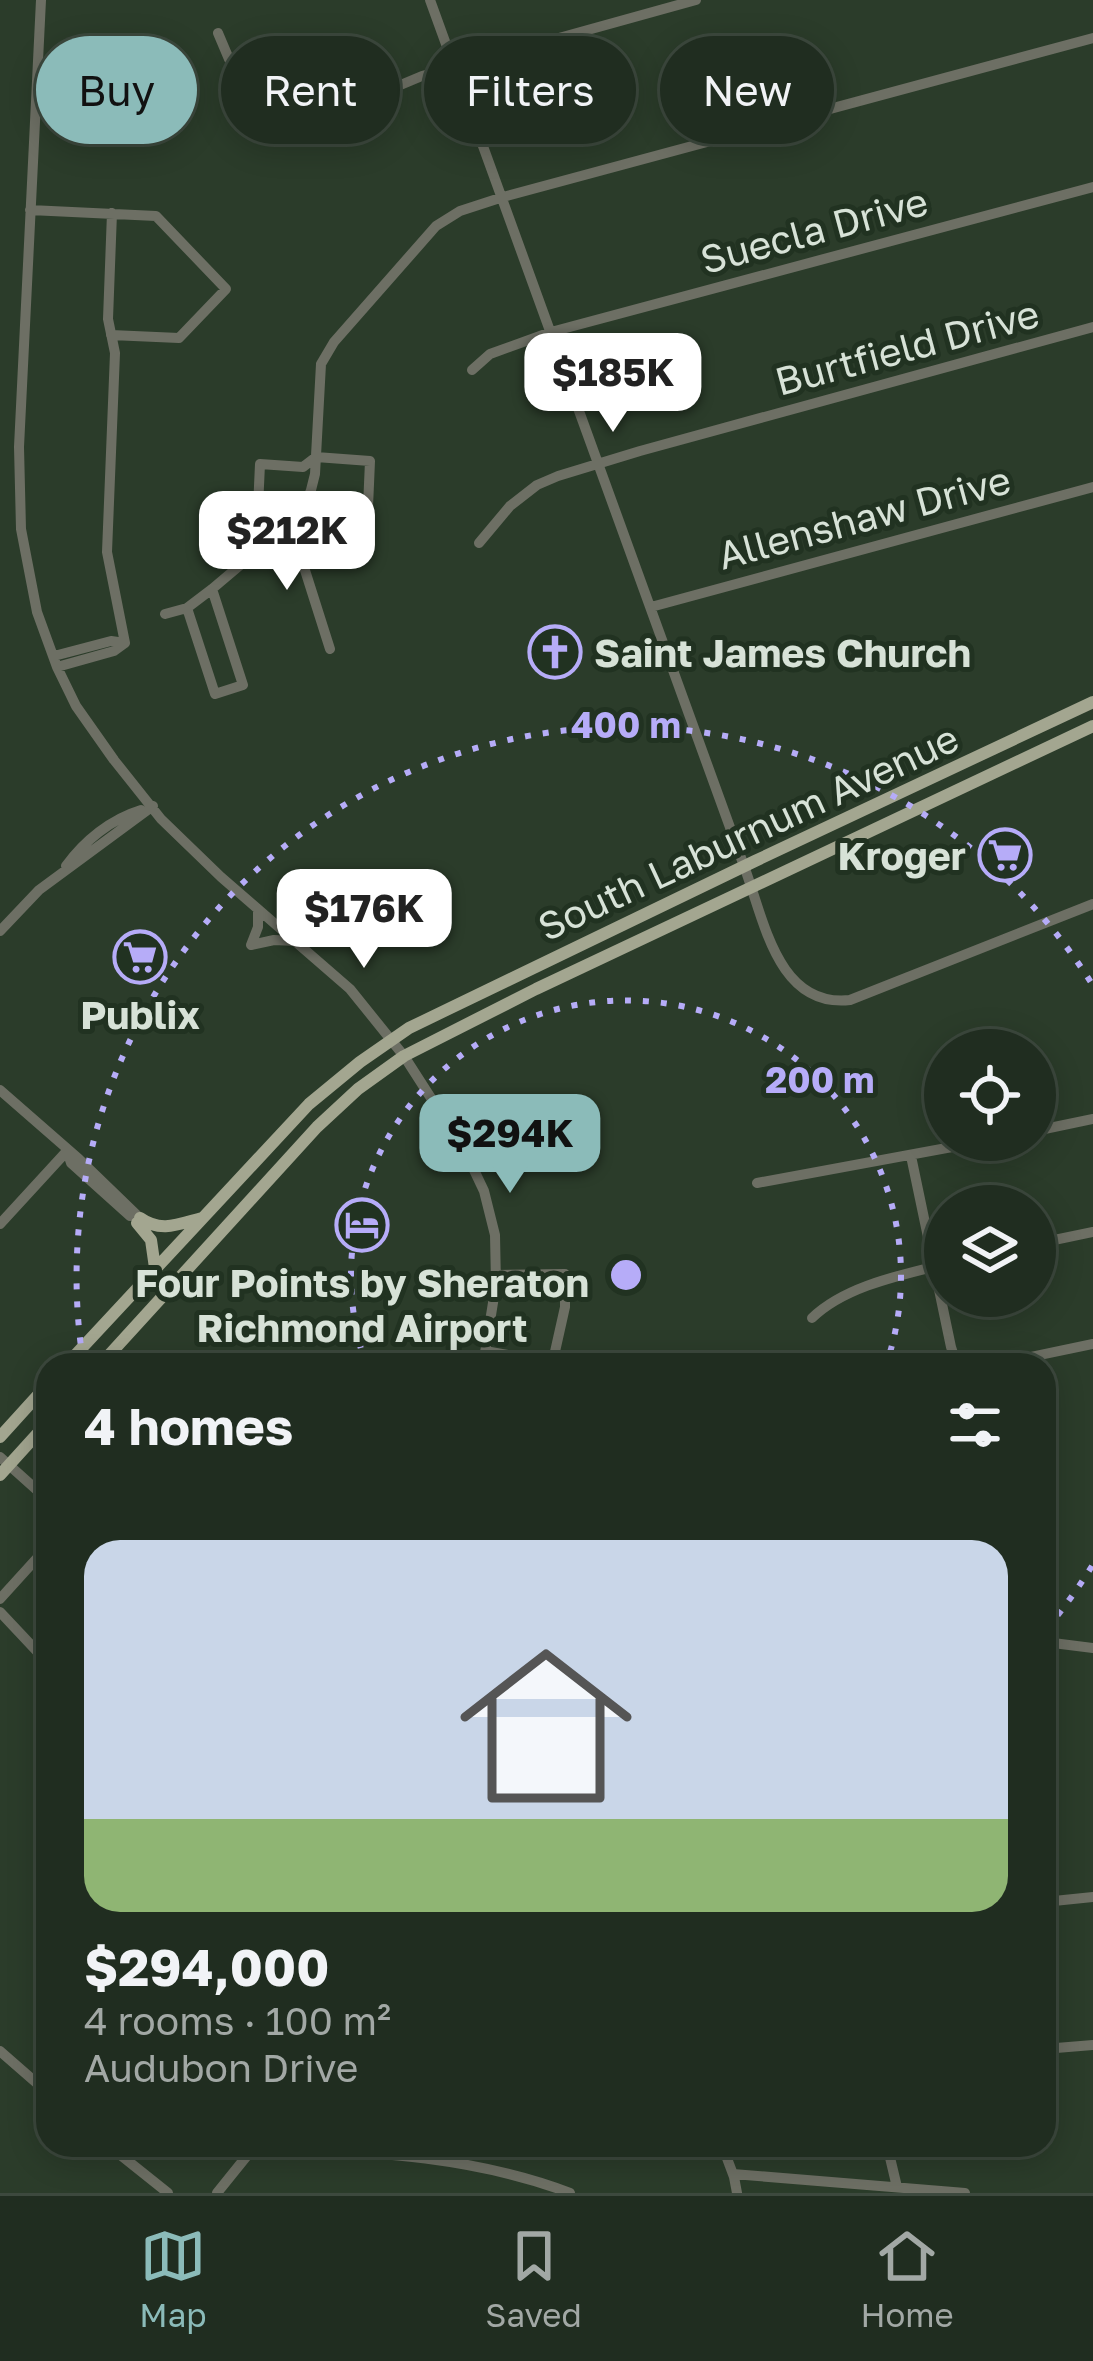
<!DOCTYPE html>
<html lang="en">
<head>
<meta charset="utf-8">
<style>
	:root { --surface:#202d20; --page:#283529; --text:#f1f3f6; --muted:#a2a8a5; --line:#3d493e; --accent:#8bbbb9 }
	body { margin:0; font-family:"Golos Text",sans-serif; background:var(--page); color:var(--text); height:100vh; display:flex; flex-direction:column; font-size:45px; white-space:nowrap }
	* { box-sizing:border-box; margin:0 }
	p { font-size:39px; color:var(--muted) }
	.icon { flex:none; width:66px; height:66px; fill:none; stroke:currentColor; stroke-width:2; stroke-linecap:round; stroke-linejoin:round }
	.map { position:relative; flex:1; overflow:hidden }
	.sheet { position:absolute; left:36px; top:1353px; width:1020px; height:804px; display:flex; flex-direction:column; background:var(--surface); border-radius:36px; box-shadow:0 6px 30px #0003,0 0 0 3px var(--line) }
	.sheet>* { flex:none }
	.banner { position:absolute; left:36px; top:36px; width:1023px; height:108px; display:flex; gap:24px }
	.tools { position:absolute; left:924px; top:1029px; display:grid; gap:24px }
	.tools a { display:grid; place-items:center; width:132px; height:132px; border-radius:50%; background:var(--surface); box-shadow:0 6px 30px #0003,0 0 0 3px var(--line); font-size:60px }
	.price { position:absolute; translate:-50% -102px; padding:0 27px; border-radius:24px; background:#fff; color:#222; font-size:39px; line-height:78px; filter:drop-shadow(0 3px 6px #0008) }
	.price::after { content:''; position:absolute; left:50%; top:72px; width:36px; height:27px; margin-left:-18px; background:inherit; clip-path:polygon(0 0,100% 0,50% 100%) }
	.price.on { background:var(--accent); color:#111 }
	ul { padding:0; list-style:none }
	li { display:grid; align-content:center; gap:24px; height:636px; padding:0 48px }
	li span { display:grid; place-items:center; height:372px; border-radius:36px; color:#555 }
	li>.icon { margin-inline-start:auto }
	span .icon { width:216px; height:216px; fill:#fffc; stroke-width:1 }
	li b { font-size:51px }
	h2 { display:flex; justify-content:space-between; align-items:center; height:144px; padding:0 48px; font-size:51px }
	.tag { padding:0 42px; border-radius:54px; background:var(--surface); box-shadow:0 6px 30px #0003,0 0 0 3px var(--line); font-size:42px; line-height:108px }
	.tag.on { background:var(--accent); color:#111 }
	.menu { display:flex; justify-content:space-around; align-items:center; height:168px; border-top:3px solid var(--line); background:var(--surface); font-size:33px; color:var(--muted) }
	.menu a { display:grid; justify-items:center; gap:6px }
	.menu .on { color:var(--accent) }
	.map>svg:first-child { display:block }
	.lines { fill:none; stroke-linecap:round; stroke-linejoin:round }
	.minor { stroke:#6d6f64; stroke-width:10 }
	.major { stroke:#a3a690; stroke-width:12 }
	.ring { fill:none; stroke:#b6acf8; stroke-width:6; stroke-dasharray:6 12 }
	.labels { text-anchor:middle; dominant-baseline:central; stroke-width:10; stroke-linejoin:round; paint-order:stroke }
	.street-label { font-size:39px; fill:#d7e2d7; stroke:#213221 }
	.poi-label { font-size:39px; font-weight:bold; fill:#d7e2d7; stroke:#213221 }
	.centre { fill:#b6acf8; stroke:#213221; stroke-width:6 }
	.ring-label { font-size:36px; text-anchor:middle; font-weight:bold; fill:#b6acf8; stroke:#213221; stroke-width:10; stroke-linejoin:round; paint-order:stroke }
</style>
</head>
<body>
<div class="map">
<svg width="1093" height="2193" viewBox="0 0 1093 2193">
	<rect width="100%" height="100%" fill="#2b3c2a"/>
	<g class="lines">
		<!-- minor -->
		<path class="minor" d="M 41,0 L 19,447 L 21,529 L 37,612 L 57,667 L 76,706 L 114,760 L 161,819 L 221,877 L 350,989 L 404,1056 L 465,1151 L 484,1191 L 495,1235 L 496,1284 L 483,1365
			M 430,0 L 744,866 C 764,919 777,1008 850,1000 L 1093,904
			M 218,33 L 229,59 L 284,117 L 304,128 L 323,128 L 367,99 L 422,76 L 696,0
			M 30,210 L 156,216 L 226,289 L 179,338 L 111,335
			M 112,213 L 108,319 L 115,353 L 107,552 L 125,643
			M 472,370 L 490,354 L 551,332 L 1093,187
			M 316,457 L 370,461 L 368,507 L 306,504 L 278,509 L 258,508 L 260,464 L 303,467 Z
			M 290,523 L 330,649
			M 479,543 L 510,506 L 537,485 L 558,476 L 640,451 L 1093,327
			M 651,607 L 1093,487
			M 187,608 L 215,694 L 243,685 L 212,589
			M 165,614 L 187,608 L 212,589 L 290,523 L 306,504 L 311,490 L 315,474 L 321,364 L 334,342 L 436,226 L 460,211 L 503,197 L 1093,38
			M 54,656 L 111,641 L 125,643
			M 57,667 L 114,651 L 125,643
			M 66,866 C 84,841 111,819 141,810
			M 0,931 L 39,890 L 153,806
			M 251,945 L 274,940 L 295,941
			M 251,945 L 258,927 L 258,909
			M 0,1090 L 79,1159 L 140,1218
			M 1035,1131 L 1093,1119
			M 68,1154 L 71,1163 L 130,1216
			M 911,1156 L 951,1347 L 955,1359 L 962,1365
			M 757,1183 L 990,1140
			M 0,1224 L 67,1151
			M 1035,1244 L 1093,1232
			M 496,1275 L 565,1274 L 565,1307 L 552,1365
			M 812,1318 C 845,1286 901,1275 945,1264
			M 485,1351 L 553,1363
			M 992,1365 L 1093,1344
			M 0,1457 L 48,1500
			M 0,1599 L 48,1546
			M 0,1612 L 48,1663
			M 1053,1643 L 1093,1648
			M 1044,1902 L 1093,1897
			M 1044,2049 L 1093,2045
			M 0,2051 L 48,2093
			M 108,2145 L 168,2193
			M 722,2145 L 734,2177 L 737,2193
			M 887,2145 L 897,2187
			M 733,2174 L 965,2193
			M 217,2193 L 250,2152 L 268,2147 C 370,2152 473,2156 570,2193"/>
		<!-- major -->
		<path class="major" d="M 140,1218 C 161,1233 179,1224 202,1218
			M 137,1223 L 151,1240 L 155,1268
			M 66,1365 L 309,1104 L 360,1062 L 409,1028 L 755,861 L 1093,702
			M 100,1365 L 317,1127 L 358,1089 L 404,1056 L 536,989 L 1093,726
			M 0,1437 L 48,1384
			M 0,1475 L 48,1422"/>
	</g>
	<!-- distance rings -->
	<g class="ring">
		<path d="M366 1365A275 275 0 1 1 886 1365"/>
		<path d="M1092 1566A550 550 0 0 1 1044 1632M83 1361A550 550 0 0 1 1092 984"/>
	</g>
	<!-- icons -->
	<defs>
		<g id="church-ring" transform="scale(2.7)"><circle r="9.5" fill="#213221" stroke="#b6acf8" stroke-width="1.5"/><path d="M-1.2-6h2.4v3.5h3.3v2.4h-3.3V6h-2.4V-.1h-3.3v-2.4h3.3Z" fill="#b6acf8"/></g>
		<g id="supermarket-ring" transform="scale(2.7)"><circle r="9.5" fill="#213221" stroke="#b6acf8" stroke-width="1.5"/><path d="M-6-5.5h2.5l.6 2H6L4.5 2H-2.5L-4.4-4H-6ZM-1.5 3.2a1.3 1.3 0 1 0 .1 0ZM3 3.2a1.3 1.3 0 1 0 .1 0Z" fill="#b6acf8"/></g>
		<g id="hotel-ring" transform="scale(2.7)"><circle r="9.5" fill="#213221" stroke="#b6acf8" stroke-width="1.5"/><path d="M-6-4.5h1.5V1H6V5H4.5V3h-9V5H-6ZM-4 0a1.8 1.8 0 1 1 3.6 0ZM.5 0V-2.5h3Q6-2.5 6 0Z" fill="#b6acf8"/></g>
	</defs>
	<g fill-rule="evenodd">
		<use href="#church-ring" x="555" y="652"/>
		<use href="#supermarket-ring" x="1005" y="855"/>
		<use href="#supermarket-ring" x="140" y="957"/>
		<use href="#hotel-ring" x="362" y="1225"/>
	</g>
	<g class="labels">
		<!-- street labels -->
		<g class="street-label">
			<text transform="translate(814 230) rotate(-15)">Suecla Drive</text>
			<text transform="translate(907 347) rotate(-15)">Burtfield Drive</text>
			<text transform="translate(864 517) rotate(-15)">Allenshaw Drive</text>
			<text transform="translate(748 832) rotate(-25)">South Laburnum Avenue</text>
		</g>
		<!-- poi labels -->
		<g class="poi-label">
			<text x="594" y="652" text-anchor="start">Saint James Church</text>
			<text x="966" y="855" text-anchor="end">Kroger</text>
			<text x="140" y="1014">Publix</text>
			<text x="362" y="1282">Four Points by Sheraton<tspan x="362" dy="45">Richmond Airport</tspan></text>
		</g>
	</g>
	<circle cx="626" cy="1275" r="18" class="centre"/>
	<g class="ring-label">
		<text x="626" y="738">400 m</text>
		<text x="820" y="1093">200 m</text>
	</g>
</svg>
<div class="tools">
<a><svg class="icon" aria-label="locate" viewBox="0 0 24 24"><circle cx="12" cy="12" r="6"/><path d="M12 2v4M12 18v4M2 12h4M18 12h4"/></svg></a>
<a><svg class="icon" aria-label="layers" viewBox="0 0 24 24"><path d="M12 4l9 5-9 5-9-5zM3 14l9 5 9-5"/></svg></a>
</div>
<b class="price" style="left:613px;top:435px">$185K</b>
<b class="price" style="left:287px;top:593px">$212K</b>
<b class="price" style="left:364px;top:971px">$176K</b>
<b class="price on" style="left:510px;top:1196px">$294K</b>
<div class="banner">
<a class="tag on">Buy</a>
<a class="tag">Rent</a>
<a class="tag">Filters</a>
<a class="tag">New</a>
</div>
<section class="sheet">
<h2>4 homes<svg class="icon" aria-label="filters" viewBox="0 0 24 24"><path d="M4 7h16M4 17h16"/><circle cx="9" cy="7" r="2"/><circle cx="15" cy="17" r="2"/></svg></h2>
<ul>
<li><span style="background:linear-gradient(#c9d6e8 75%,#8fb573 0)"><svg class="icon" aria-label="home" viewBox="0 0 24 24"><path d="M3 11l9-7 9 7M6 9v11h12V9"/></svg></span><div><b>$294,000</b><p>4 rooms · 100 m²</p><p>Audubon Drive</p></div></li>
</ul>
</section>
</div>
<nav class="menu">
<a class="on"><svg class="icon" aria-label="map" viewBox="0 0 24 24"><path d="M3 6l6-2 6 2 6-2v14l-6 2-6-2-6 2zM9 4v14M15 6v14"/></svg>Map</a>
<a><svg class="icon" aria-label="saved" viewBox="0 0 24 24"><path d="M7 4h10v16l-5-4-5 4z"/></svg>Saved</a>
<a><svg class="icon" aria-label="home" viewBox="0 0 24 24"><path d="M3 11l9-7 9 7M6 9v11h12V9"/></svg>Home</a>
</nav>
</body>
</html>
